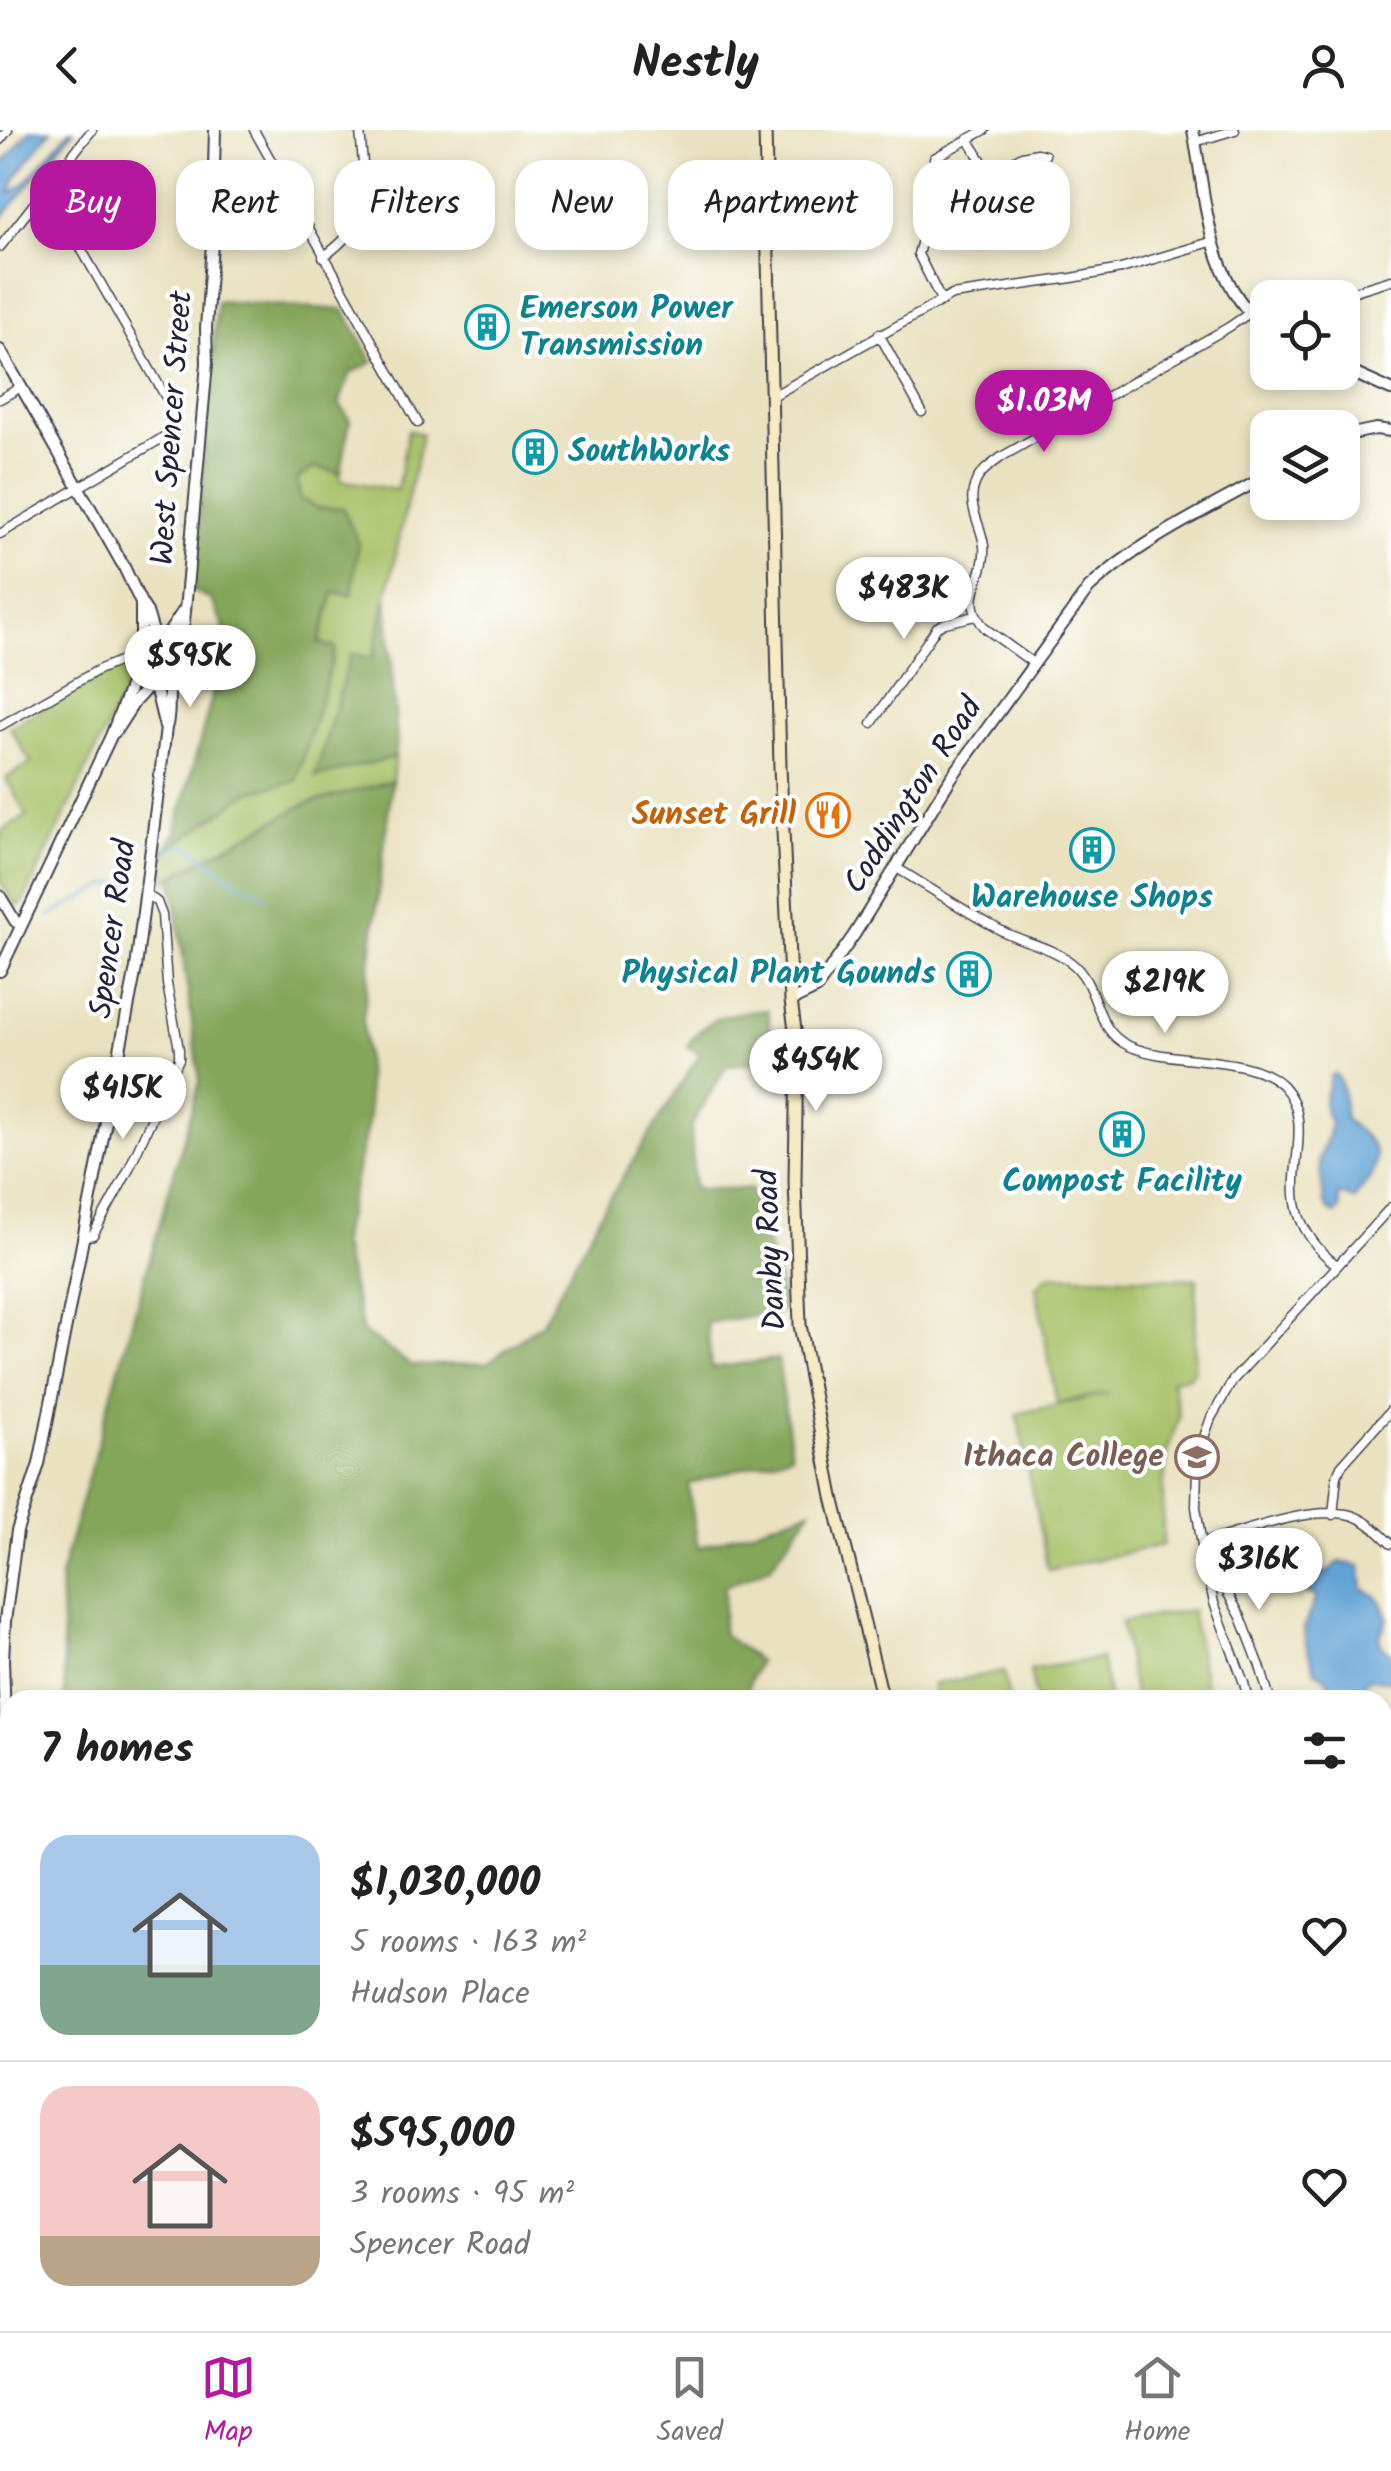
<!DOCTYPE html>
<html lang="en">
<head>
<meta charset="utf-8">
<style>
	:root { --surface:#fff; --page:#f6f6f6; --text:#222; --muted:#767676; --line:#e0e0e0; --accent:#b5179e }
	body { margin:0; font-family:Kalam,sans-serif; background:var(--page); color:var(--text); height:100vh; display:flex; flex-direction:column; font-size:38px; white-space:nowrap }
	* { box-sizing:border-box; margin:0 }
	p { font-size:32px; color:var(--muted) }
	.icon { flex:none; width:55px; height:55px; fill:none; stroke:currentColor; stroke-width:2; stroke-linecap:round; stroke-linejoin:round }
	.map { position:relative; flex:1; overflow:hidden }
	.side { position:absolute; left:0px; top:1560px; width:1392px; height:642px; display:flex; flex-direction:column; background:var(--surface); border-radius:30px 30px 0 0; box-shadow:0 5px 15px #0003 }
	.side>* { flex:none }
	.banner { position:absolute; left:30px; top:30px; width:1332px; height:90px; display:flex; gap:20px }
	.fabs { position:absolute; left:1250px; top:150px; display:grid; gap:20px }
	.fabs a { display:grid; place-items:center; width:110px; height:110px; border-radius:20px; background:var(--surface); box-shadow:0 5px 15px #0003; font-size:50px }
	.price { position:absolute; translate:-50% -85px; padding:0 22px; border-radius:35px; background:#fff; color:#222; font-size:32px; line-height:65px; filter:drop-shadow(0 2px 5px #0008) }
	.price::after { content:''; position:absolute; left:50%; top:60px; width:30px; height:22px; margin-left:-15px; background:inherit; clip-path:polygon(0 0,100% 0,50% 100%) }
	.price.current { background:var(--accent); color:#fff }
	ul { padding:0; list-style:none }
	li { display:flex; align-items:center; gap:30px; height:250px; padding:0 40px }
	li+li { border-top:2px solid var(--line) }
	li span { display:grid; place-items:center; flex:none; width:280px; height:200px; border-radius:30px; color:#555 }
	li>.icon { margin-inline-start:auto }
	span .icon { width:120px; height:120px; fill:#fffc; stroke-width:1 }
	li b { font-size:42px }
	h2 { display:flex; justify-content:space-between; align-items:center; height:120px; padding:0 40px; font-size:42px }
	.tag { padding:0 35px; border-radius:30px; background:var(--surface); box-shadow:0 5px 15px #0003; font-size:35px; line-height:90px }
	.tag.current { background:var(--accent); color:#fff }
	header { display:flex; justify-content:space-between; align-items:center; height:130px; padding:0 40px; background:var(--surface); font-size:45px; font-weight:800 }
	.tab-bar { display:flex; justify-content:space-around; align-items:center; height:140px; border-top:2px solid var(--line); background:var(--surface); font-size:28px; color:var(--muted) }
	.tab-bar a { display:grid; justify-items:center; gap:5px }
	.tab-bar .current { color:var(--accent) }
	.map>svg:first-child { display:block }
	.green { fill:#a5bf65; stroke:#647050; stroke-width:2.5 }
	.forest { fill:#84a65a; stroke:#53644a; stroke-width:2.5 }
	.water { fill:#62a3d5; stroke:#426288; stroke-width:2.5 }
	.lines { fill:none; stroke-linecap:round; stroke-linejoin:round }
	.stream { stroke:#62a3d5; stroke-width:2.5 }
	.minor-casing { stroke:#403f4f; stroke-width:11 }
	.tertiary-casing { stroke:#403f4f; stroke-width:14 }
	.secondary-casing { stroke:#403f4f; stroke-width:15 }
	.minor { stroke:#fff; stroke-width:8 }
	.tertiary { stroke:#fff; stroke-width:10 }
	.secondary { stroke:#f6e9c3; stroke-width:11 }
	.labels { text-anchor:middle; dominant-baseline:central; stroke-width:8; stroke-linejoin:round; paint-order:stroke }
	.culture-label { font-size:32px; font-weight:bold; fill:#0d838f; stroke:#fff; text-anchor:start }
	.street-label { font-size:32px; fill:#22223b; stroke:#fff }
	.food-label { font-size:32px; font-weight:bold; fill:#c56008; stroke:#fff; text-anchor:end }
	.education-label { font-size:32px; font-weight:bold; fill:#785e54; stroke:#fff; text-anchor:end }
</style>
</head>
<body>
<header><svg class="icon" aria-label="back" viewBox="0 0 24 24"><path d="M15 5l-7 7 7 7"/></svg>Nestly<svg class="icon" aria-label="person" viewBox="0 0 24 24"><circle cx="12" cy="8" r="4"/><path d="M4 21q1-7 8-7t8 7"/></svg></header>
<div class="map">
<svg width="1391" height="2201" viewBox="0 0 1391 2201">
	<rect width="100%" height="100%" fill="#fff"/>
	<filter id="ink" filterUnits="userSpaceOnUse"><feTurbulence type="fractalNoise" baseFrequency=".01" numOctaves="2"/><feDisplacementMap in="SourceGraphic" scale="20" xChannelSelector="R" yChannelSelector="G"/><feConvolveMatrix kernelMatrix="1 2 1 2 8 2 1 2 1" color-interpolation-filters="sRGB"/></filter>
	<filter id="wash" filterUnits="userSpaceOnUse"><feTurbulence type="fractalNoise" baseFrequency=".0048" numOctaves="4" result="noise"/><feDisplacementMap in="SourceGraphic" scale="40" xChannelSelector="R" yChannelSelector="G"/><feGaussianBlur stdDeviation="2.25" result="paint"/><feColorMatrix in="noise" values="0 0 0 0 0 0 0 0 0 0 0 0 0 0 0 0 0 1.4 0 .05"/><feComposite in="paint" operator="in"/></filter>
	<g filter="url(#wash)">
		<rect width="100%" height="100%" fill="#e9e1bf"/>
		<!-- green -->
		<path class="green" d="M 408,300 L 422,304 L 373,529 L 351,524 L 316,646 L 395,627 L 392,651 L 306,674 L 154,756 L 161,725 L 249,662 L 335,518 L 319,514 L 334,462 L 351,465 L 317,379 L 300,369 L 297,349 L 315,337 L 341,343 L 340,350 L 397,360 Z
			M 125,535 L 126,557 L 24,771 L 22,774 L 15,775 L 0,752 L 0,702 L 27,686 L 6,648 L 31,633 L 10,597 L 104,543 Z
			M 1048,1145 L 1197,1149 L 1194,1239 L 1190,1246 L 1170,1251 L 1173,1255 L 1179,1287 L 1168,1320 L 1163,1359 L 1163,1415 L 1048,1440 L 1017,1284 L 1110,1263 L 1057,1273 L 1036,1158 Z
			M 1191,1480 L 1208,1570 L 1135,1570 L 1121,1492 Z
			M 1101,1528 L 1109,1570 L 1036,1570 L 1030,1540 Z
			M 1004,1542 L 1009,1570 L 936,1570 L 933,1554 Z
			M 1151,2192 L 1274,2193 L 1283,2201 L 1144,2201 Z"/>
		<!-- forest -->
		<path class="forest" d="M 217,171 L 344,180 L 373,232 L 351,243 L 339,273 L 350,290 L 341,343 L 315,337 L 297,349 L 300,369 L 317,378 L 343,378 L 358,413 L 352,465 L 334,462 L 319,513 L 336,518 L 296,651 L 249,662 L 161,725 L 174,707 L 212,567 L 224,497 L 211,470 L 192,460 Z
			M 387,465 L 397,612 L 395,627 L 315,647 L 351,524 L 373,528 Z
			M 392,651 L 363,890 L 369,988 L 341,1112 L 363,1202 L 412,1236 L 487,1233 L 542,1193 L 605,1076 L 700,924 L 687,916 C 711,882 729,884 768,880 L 773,931 L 727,935 L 691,996 L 694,1059 L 751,1059 L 787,1180 L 707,1193 L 711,1238 L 778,1229 L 791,1324 L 688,1354 L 698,1418 L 811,1380 L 770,1437 L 725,1456 L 722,1503 L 758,1531 L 743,1570 L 65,1570 L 60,1447 L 200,951 L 172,747 L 306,674 Z
			M 10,1679 L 10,1862 L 0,1864 L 0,1725 Z
			M 0,1925 L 10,1925 L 10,2192 L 625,2192 L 635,2201 L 0,2201 Z"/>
		<!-- water -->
		<path class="water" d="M 30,0 L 51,0 L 16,47 L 10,63 L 24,54 L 70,0 L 74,0 L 0,90 L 0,37 Z
			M 1335,944 C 1347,956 1342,974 1345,989 C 1354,998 1369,1007 1374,1019 C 1382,1037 1363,1058 1353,1070 L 1347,1066 L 1338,1065 L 1340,1079 L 1335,1084 L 1330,1081 L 1324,1073 L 1319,1029 L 1328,1006 L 1330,991 L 1326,984 L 1324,970 L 1331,945 Z
			M 1339,1432 L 1361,1436 L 1363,1459 C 1381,1466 1382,1471 1388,1488 L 1379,1508 L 1381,1515 L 1391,1523 L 1391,1552 L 1371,1548 L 1365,1551 L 1360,1570 L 1329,1570 L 1331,1563 L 1327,1558 L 1329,1551 L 1315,1541 L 1305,1511 L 1304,1498 L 1316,1466 L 1294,1458 L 1291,1450 L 1303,1439 L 1325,1444 Z"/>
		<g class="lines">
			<!-- stream -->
			<path class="stream" d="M 158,735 C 164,726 171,715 182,715 C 191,715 232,749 244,756 C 252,760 259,763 267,766
				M 49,786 L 107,755 L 136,751
				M 0,1854 L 10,1858"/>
		</g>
	</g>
	<g filter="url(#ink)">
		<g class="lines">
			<!-- minor casing -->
			<g class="minor-casing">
				<path id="minor" d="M 254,0 L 418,293
					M 968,9 L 990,44
					M 0,10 L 8,0
					M 1195,12 L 1235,0
					M 934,28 L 985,0
					M 0,117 L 92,0
					M 323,127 C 377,90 364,57 360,0
					M 1332,168 L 1391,150
					M 941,170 L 918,124 L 931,79 L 1022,26 L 1037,23 L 1045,25
					M 879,204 L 922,282
					M 771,267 L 952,165 L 1072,148 L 1121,139 L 1214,111
					M 0,269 L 21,257
					M 0,404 L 159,310 C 172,302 177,292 172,278 L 47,59
					M 1033,533 L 986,499 C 957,468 987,449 984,416 C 982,396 966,375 975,354 C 980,341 992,334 1003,326 L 1229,197 L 1248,184
					M 872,593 L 937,497 L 945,493 L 976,486
					M 0,596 L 98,540 L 122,530 L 130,529
					M 895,737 C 930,758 964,781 1000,800 C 1024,813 1055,817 1075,836 C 1100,860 1094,900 1129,916 C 1172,935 1249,923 1282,955 C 1314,988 1289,1034 1296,1073 C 1299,1096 1318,1122 1337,1135
					M 83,1107 L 93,1105 L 126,1045 L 179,929 L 179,919 L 167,854 L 162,785 L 157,772 L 146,764
					M 1333,1385 L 1337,1345 L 1341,1336 L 1391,1280
					M 1202,1413 C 1245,1402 1301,1378 1346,1384 C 1364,1387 1379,1402 1391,1414
					M 1207,1426 L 1241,1487 L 1260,1536 L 1270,1570
					M 1248,1570 L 1244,1553 L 1214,1473 L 1203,1422 L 1196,1377 L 1197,1337 L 1200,1318 L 1211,1288 L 1233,1250 L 1391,1077
					M 1382,2170 L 1391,2170"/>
			</g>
			<!-- tertiary casing -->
			<g class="tertiary-casing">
				<path id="tertiary" d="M 1193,0 C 1207,71 1206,152 1268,200
					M 0,220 L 124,437 L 141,473 L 147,482 L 156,512
					M 1342,238 L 1391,260
					M 1342,306 L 1376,299 L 1391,301
					M 141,474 L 141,515
					M 158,513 C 122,510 120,553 156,560 L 170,552
					M 162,513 L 183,481
					M 176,524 L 184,492 L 207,233 L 206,198 L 212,114 L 215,0
					M 156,560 L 165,597
					M 115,602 L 135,571 L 146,559
					M 0,766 L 15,791 L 21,795
					M 0,841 L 111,606 L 133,549
					M 791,871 L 816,859 L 854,805 L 951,648 L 1089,458 C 1139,411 1209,379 1268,345
					M 0,1674 L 6,1622 L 3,1530 L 5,1491 L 17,1401 L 39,1334 L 136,838 L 166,598 C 171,583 167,571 170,556 C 173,542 177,542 176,524 L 162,513"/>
			</g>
			<!-- secondary casing -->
			<g class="secondary-casing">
				<path id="secondary" d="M 765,0 L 780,637 L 791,871 L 797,914 L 795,1051 L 800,1195 L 833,1367 L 883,1570
					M 1040,2192 L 1042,2201"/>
			</g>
			<!-- minor -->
			<use href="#minor" class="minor"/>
			<!-- tertiary -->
			<use href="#tertiary" class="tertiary"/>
			<!-- secondary -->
			<use href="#secondary" class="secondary"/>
		</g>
	</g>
	<!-- icons -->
	<defs>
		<g id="building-ring" transform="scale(2.25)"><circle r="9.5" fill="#fff" stroke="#0f9aa8" stroke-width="1.5"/><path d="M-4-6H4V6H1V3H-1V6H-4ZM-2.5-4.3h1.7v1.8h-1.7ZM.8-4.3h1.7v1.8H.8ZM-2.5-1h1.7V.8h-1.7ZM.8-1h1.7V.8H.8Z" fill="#0f9aa8"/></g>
		<g id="restaurant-ring" transform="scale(2.25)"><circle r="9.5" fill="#fff" stroke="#e8710a" stroke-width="1.5"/><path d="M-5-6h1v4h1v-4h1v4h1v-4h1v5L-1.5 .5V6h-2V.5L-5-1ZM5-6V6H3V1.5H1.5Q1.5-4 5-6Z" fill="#e8710a"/></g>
		<g id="university-ring" transform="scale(2.25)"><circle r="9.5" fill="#fff" stroke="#8d6e63" stroke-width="1.5"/><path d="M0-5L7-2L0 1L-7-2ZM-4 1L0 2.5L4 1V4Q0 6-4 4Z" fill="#8d6e63"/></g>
	</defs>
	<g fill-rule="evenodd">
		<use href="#building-ring" x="487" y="197"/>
		<use href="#building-ring" x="535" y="322"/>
		<use href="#restaurant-ring" x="828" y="685"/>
		<use href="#building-ring" x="1092" y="720"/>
		<use href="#building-ring" x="969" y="844"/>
		<use href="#building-ring" x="1122" y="1004"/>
		<use href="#university-ring" x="1197" y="1327"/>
	</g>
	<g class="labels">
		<!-- culture labels -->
		<g class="culture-label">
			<text x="520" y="179">Emerson Power<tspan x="520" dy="37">Transmission</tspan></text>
			<text x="568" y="322">SouthWorks</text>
			<text x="1092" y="768" text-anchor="middle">Warehouse Shops</text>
			<text x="936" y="844" text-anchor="end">Physical Plant Gounds</text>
			<text x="1122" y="1052" text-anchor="middle">Compost Facility</text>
		</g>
		<!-- street labels -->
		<g class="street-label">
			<text transform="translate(173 298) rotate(-86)">West Spencer Street</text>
			<text transform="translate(914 666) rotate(-57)">Coddington Road</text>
			<text transform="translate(114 799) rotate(-82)">Spencer Road</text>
			<text transform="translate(772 1120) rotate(-93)">Danby Road</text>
		</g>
		<!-- food labels -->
		<g class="food-label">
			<text x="796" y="685">Sunset Grill</text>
		</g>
		<!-- education labels -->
		<g class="education-label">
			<text x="1164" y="1327">Ithaca College</text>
		</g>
	</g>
</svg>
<div class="fabs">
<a><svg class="icon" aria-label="locate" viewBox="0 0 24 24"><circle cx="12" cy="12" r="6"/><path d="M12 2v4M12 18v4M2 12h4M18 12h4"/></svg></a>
<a><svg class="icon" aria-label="layers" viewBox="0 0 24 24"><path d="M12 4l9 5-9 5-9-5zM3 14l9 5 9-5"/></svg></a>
</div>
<b class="price current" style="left:1044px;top:325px">$1.03M</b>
<b class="price" style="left:904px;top:512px">$483K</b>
<b class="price" style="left:190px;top:580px">$595K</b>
<b class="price" style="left:1165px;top:906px">$219K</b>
<b class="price" style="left:816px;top:984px">$454K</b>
<b class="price" style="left:123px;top:1012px">$415K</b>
<b class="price" style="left:1259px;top:1483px">$316K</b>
<div class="banner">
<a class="tag current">Buy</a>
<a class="tag">Rent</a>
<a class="tag">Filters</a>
<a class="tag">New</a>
<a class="tag">Apartment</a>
<a class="tag">House</a>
</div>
<section class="side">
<h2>7 homes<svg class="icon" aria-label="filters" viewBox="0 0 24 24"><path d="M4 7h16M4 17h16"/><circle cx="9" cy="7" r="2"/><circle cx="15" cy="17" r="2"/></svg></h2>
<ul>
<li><span style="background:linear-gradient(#a9c7e8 65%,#7fa58c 0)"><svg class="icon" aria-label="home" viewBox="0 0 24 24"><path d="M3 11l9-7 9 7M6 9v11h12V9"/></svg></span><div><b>$1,030,000</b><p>5 rooms · 163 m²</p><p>Hudson Place</p></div><svg class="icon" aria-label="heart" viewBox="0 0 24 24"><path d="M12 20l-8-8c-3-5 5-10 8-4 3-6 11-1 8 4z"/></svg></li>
<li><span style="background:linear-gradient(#f6c9c9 75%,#b9a48a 0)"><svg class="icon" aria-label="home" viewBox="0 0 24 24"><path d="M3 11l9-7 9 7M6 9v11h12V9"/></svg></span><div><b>$595,000</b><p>3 rooms · 95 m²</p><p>Spencer Road</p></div><svg class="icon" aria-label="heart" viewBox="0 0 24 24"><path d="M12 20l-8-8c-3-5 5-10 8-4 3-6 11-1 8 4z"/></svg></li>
</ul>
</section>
</div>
<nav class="tab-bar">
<a class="current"><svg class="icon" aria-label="map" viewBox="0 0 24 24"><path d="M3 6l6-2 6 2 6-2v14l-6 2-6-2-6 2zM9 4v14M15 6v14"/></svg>Map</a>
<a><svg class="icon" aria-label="saved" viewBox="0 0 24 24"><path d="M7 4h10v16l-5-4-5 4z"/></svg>Saved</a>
<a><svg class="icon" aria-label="home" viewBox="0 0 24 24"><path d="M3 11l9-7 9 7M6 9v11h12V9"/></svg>Home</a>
</nav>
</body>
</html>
